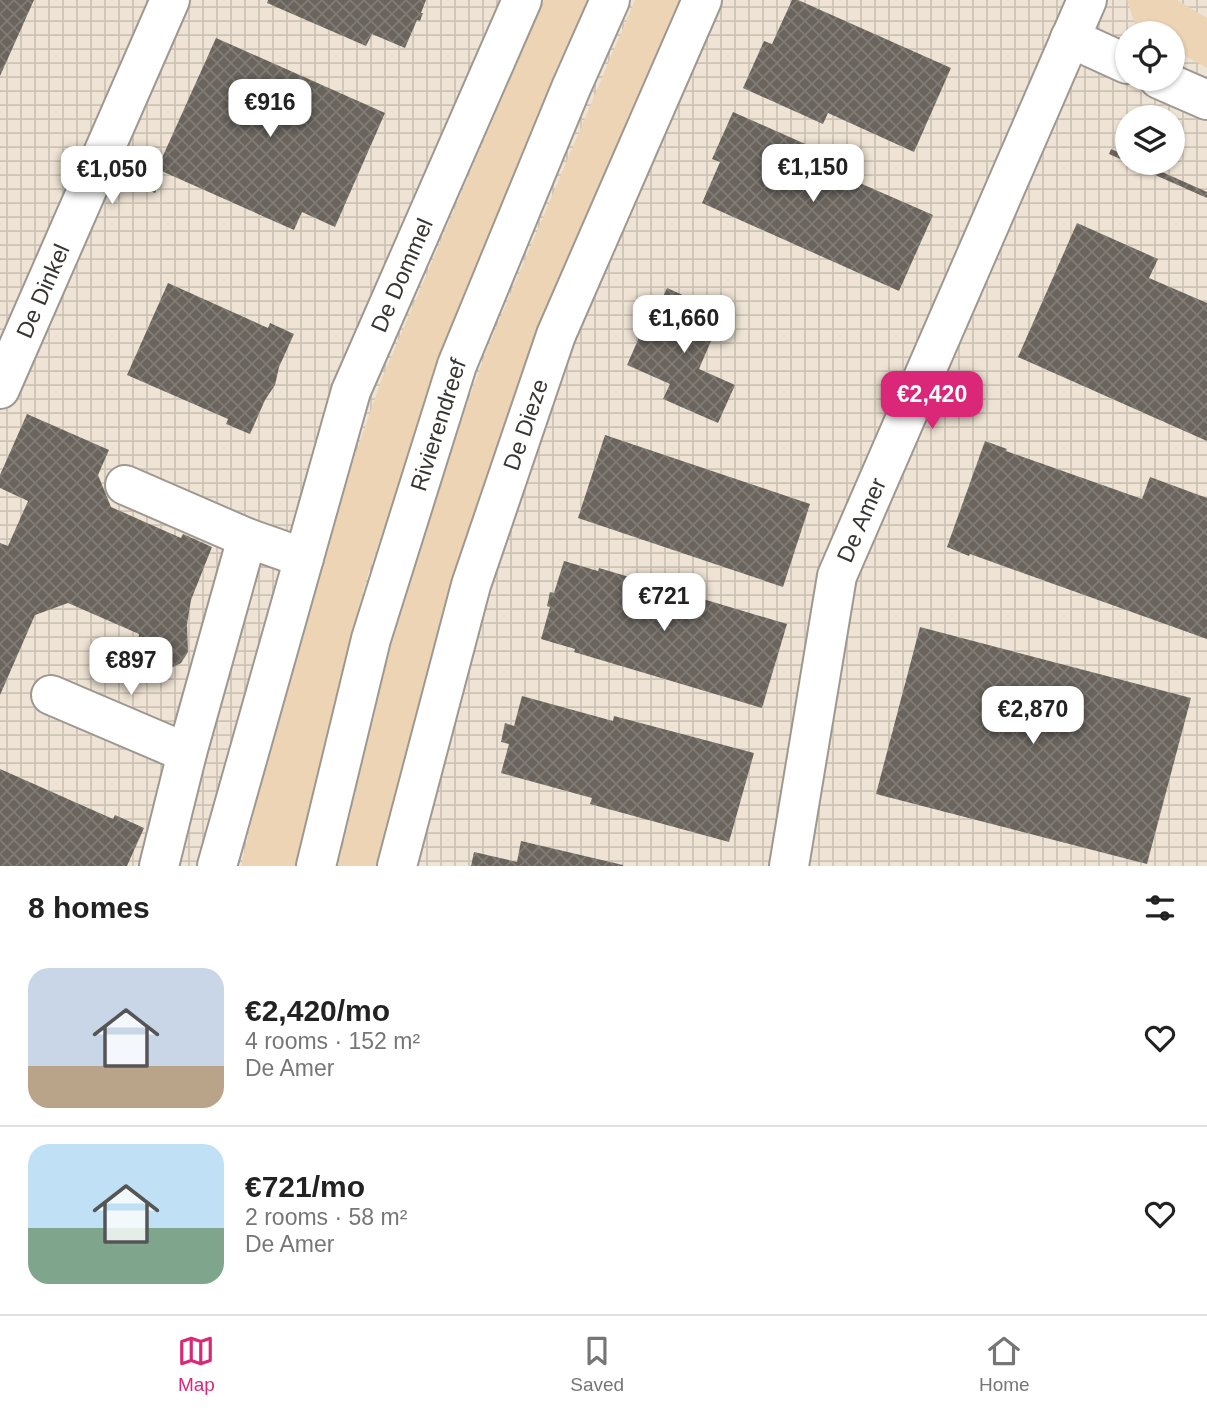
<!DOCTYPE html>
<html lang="en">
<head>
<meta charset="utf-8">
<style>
	:root { --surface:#fff; --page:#f6f6f6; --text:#222; --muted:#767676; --line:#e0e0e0; --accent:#db2777 }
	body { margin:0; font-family:Arial,sans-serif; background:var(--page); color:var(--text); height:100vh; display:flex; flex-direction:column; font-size:26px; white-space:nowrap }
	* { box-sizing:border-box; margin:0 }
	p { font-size:23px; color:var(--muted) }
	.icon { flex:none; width:38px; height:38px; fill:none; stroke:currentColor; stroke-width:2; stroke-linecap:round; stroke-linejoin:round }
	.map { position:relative; height:866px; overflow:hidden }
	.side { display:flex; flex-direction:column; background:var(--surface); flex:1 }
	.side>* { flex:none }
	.buttons { position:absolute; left:1115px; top:21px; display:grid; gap:14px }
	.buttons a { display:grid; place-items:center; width:70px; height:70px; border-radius:50%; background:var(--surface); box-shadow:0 2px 5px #0004; font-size:35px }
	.price { position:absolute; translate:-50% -60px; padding:0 16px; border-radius:14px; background:#fff; color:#222; font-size:23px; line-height:46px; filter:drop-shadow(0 2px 4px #0008) }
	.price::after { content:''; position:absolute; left:50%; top:42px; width:21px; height:16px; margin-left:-10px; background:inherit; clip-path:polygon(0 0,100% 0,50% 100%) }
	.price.active { background:var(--accent); color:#fff }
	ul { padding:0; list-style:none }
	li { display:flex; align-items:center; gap:21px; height:175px; padding:0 28px }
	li+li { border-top:2px solid var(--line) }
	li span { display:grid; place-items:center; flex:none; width:196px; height:140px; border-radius:21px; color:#555 }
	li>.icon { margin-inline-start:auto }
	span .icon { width:84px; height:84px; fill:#fffc; stroke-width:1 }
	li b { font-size:30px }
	h2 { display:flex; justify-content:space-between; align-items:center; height:84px; padding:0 28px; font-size:30px }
	.menu { display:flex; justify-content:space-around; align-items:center; height:98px; border-top:2px solid var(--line); background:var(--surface); font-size:19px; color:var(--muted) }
	.menu a { display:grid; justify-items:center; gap:4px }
	.menu .active { color:var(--accent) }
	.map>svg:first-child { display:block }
	.industrial { fill:url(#industrial-grid); fill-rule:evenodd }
	.green { fill:#ecd4b4 }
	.building { fill:url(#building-cross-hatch) }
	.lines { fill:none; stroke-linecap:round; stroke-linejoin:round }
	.minor-casing { stroke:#9e9890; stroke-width:42 }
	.major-casing { stroke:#9e9890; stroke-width:42 }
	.minor { stroke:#fff; stroke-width:38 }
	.major { stroke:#fff; stroke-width:38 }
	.labels { text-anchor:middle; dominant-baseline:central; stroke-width:7; stroke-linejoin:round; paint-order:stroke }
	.street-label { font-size:23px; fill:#373532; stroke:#fffefc }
</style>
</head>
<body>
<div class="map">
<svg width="1207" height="866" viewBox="0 0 1207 866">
	<defs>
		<pattern id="industrial-grid" width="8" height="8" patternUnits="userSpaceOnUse" patternTransform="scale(1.75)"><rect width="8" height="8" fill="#eee3d4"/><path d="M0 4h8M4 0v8" fill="none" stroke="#cdc3b6"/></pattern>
		<pattern id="building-cross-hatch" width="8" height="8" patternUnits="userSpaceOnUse" patternTransform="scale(1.75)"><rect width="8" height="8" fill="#6a645d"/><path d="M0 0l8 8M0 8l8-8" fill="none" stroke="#807c76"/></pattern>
	</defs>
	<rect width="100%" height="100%" fill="#f6f0e7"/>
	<!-- industrial -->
	<path class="industrial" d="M 0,0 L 1207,0 L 1207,866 L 0,866 ZM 1127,33 L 1172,33 L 1172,79 L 1127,79 ZM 1127,117 L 1172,117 L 1172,163 L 1127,163 Z"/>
	<!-- green -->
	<path class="green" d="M 544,0 L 593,0 L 508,186 L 438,371 L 365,583 L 297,866 L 241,866 L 302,609 L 381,381 Z
		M 635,0 L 691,0 L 392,866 L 338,866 L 415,545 L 488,347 Z
		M 1127,0 L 1177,0 L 1207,18 L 1207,68 L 1173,49 L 1172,33 L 1144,33 L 1137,30 Z"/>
	<!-- building -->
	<path class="building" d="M 0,0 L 34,0 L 0,76 Z
		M 268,0 L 426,0 L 421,13 L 423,13 L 420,21 L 417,20 L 405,48 L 372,34 L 366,46 L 267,3 Z
		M 792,0 L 798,0 L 951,68 L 914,152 L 828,113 L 823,124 L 743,88 L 764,41 L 772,44 Z
		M 216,38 L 385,113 L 335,227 L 302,212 L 294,230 L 157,169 Z
		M 733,112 L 812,147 L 807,160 L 933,215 L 899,291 L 702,203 L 720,162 L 712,159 Z
		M 1111,149 L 1127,156 L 1127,162 L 1109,154 Z
		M 1128,163 L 1142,163 L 1207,192 L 1207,198 Z
		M 146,175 L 160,181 L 155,193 L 141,187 Z
		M 1077,223 L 1158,259 L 1149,278 L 1207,303 L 1207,441 L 1018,357 Z
		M 168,283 L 268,328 L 270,323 L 294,334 L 279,367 L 275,385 L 265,400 L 250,434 L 226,424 L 228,419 L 127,375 Z
		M 667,288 L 723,313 L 699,369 L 735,385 L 718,423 L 663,399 L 670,384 L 627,365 L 641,333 L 649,337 L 656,321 L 653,319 Z
		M 27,414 L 109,450 L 98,475 L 111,507 L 181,538 L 183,534 L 212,547 L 191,600 L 187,624 L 188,652 L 181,663 L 169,669 L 156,669 L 145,662 L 137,651 L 139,634 L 68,603 L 35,615 L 0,695 L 0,543 L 8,546 L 28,501 L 0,488 L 0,475 Z
		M 605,435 L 810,504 L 783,587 L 578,518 Z
		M 985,441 L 1007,449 L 1006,451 L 1142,499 L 1150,477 L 1207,498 L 1207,639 L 970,554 L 969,556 L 947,547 Z
		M 564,561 L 598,571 L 599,568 L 787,624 L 762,708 L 574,652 L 575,649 L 541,639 L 550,607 L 547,606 L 550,592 L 554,593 Z
		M 920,627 L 1191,698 L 1147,864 L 876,794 Z
		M 522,696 L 613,721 L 614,716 L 754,753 L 729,842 L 590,804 L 592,798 L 501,773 L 509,744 L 501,742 L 505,723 L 514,726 Z
		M 0,769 L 113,819 L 115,815 L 144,828 L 127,866 L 0,866 Z
		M 521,841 L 623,865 L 623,866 L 471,866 L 474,852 L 517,862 Z"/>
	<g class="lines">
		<!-- minor casing -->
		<g class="minor-casing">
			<g id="minor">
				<path d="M 1070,38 L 1127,64"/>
				<path d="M 1159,79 L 1207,100"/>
				<path id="s1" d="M 0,389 L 170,0"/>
				<path d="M 125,485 L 247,538"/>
				<path d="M 51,695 L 187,753"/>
				<path d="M 159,866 L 187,753 L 247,538 L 304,558"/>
				<path id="s2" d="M 217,866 L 351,391 L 522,0"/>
				<path id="s3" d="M 397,866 L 471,585 L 556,335 L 702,0"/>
				<path id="s4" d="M 789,866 L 837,576 L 1087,0"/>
			</g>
		</g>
		<!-- major casing -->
		<g class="major-casing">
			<g id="major">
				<path id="s5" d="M 316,866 L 371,639 L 457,365 L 571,88 L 610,0"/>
			</g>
		</g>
		<!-- minor -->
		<use href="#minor" class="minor"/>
		<!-- major -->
		<use href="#major" class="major"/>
	</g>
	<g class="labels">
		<!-- street labels -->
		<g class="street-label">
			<text stroke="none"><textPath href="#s2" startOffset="620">De Dommel</textPath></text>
			<text stroke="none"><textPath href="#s1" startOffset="107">De Dinkel</textPath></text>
			<text stroke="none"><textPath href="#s5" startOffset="458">Rivierendreef</textPath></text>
			<text stroke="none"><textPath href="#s3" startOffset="460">De Dieze</textPath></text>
			<text stroke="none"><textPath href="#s4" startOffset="355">De Amer</textPath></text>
		</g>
	</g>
</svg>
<div class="buttons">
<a><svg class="icon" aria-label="locate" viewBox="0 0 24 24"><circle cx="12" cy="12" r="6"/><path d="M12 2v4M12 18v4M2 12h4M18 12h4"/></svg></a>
<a><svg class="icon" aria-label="layers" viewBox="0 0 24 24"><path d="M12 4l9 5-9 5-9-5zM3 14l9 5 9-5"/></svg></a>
</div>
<b class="price" style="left:270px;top:139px">€916</b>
<b class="price" style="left:813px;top:204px">€1,150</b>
<b class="price" style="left:112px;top:206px">€1,050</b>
<b class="price" style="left:684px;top:355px">€1,660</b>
<b class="price active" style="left:932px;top:431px">€2,420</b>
<b class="price" style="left:664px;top:633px">€721</b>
<b class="price" style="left:131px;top:697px">€897</b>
<b class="price" style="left:1033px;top:746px">€2,870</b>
</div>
<section class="side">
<h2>8 homes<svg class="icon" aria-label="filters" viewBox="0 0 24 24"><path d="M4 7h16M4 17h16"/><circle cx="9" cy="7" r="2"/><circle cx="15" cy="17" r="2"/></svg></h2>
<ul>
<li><span style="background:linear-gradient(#c9d6e8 70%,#b9a48a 0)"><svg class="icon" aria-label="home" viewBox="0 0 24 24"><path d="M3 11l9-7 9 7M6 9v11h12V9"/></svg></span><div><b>€2,420/mo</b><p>4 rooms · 152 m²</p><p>De Amer</p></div><svg class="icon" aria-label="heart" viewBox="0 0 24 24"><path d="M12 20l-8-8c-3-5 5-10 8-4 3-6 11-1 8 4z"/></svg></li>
<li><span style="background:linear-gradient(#bfe0f5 60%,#7fa58c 0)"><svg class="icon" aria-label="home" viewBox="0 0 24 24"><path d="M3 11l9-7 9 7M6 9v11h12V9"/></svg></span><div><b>€721/mo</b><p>2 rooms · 58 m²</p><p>De Amer</p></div><svg class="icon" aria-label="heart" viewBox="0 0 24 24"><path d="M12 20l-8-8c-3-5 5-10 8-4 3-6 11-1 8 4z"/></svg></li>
</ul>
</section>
<nav class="menu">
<a class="active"><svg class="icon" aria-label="map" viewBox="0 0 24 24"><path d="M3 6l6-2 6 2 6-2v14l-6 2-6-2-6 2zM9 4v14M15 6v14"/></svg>Map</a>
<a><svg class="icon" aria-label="saved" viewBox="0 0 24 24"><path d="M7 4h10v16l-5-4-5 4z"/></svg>Saved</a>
<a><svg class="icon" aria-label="home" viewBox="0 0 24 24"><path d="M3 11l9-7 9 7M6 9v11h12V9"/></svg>Home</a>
</nav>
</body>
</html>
